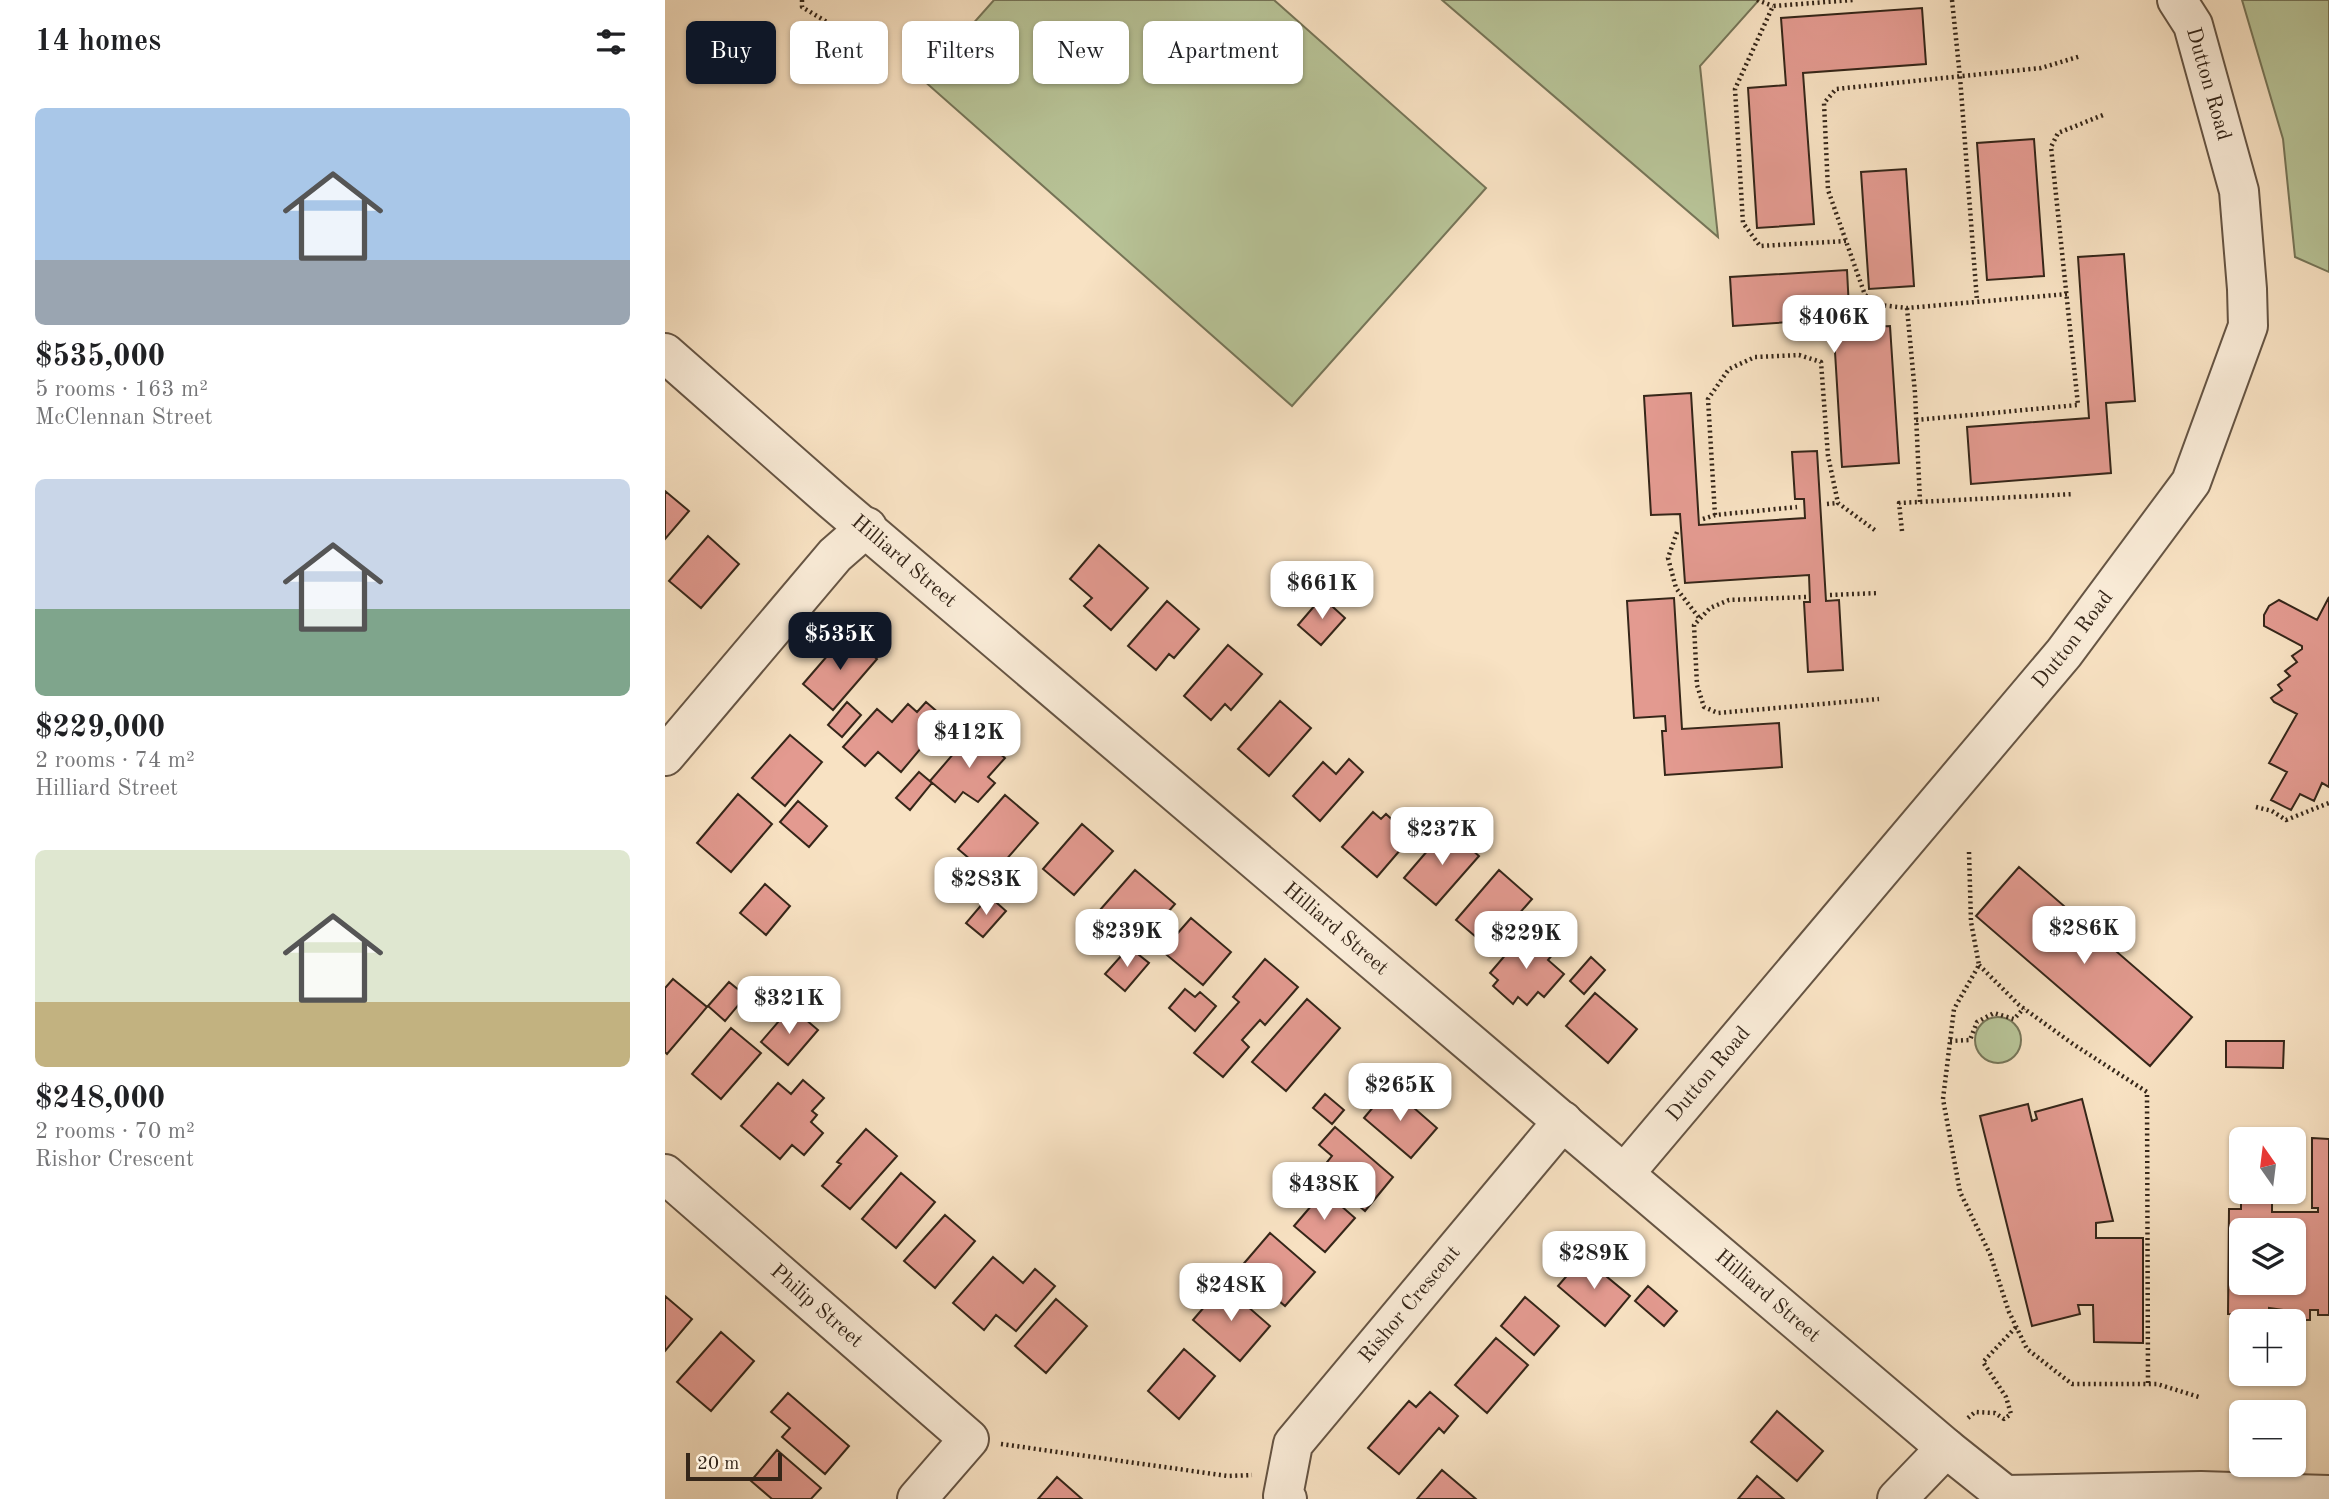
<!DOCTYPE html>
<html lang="en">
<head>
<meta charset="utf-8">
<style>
	:root { --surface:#fff; --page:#f6f6f6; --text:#202124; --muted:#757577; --accent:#111827 }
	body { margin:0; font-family:"Old Standard TT",serif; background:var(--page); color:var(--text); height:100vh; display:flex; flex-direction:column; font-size:26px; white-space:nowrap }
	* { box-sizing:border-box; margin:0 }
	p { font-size:23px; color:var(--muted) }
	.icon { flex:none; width:38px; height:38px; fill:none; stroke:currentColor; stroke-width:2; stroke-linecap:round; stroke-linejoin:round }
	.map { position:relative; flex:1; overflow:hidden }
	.drawer { display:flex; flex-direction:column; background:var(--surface); width:665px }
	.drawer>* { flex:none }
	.banner { position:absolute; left:21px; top:21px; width:665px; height:63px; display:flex; gap:14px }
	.needle { width:46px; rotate:346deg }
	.fabs { position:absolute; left:1564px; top:1127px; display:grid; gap:14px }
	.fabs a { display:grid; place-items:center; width:77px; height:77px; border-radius:10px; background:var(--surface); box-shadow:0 2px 5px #0004; font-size:35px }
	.scale { position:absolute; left:21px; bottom:18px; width:96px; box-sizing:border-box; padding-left:7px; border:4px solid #352619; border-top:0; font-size:19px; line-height:24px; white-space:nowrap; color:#352619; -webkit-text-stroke:5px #faecd8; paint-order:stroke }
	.price { position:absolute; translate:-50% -60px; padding:0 16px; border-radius:14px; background:#fff; color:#222; font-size:23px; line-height:46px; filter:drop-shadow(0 2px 4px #0008) }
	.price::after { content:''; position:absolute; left:50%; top:42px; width:21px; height:16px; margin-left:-10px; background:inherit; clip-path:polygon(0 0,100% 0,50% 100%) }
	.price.active { background:var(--accent); color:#fff }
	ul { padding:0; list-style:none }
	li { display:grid; align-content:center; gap:14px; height:371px; padding:0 35px }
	li span { display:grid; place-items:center; height:217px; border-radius:10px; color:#555 }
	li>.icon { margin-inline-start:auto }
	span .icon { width:126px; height:126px; fill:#fffc; stroke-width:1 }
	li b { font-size:30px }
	h2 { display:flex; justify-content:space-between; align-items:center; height:84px; padding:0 35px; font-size:30px }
	.tag { padding:0 24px; border-radius:10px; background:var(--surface); box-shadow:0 2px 5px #0004; font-size:24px; line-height:63px }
	.tag.active { background:var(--accent); color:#fff }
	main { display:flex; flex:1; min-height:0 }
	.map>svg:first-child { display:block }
	.green { fill:#b8c498; stroke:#767558; stroke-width:2 }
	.building { fill:#e39a90; stroke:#352619; stroke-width:2; fill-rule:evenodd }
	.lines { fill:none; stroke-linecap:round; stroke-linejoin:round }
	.minor-casing { stroke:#654; stroke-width:42 }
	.path { stroke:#352619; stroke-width:4.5; stroke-dasharray:2 3.5; stroke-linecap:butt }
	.minor { stroke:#faecd8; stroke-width:38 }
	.labels { text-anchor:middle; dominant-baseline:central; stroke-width:6; stroke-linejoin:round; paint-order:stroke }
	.street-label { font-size:21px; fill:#352619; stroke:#faecd8 }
</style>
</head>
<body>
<main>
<section class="drawer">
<h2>14 homes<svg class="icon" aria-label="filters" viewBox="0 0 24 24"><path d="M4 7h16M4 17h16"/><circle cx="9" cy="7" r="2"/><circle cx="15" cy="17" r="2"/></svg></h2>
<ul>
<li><span style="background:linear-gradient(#a9c7e8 70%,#9aa5b1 0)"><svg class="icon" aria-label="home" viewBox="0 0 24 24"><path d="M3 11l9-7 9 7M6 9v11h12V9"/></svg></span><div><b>$535,000</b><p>5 rooms · 163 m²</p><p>McClennan Street</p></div></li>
<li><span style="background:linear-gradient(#c9d6e8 60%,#7fa58c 0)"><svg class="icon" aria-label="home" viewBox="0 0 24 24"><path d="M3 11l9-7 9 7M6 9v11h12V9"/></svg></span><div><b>$229,000</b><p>2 rooms · 74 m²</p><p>Hilliard Street</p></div></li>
<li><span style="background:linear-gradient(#dfe7d0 70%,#c2b280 0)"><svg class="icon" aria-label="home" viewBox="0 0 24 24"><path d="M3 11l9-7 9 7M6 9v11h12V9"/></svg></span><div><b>$248,000</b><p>2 rooms · 70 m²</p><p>Rishor Crescent</p></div></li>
</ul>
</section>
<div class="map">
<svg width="1664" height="1499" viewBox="0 0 1664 1499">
	<rect width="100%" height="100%" fill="#f8e2c3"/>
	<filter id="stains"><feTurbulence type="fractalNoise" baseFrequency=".00286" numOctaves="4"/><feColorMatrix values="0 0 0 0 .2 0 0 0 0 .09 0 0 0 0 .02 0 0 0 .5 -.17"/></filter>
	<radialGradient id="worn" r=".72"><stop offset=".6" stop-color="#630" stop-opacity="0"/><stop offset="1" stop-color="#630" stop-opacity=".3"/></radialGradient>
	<!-- green -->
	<path class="green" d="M 329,0 L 609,0 L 821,188 L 627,406 L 258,80 Z
		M 777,0 L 1094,0 L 1035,66 L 1053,237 Z
		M 1577,0 L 1664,0 L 1664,272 L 1630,257 L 1618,139 Z
		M1310 1040a23 23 0 1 1 46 0a23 23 0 1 1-46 0Z"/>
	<!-- building -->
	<path class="building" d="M 1257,8 L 1261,64 L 1138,73 L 1149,224 L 1092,228 L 1083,88 L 1121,85 L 1116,18 Z
		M 1369,139 L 1379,276 L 1322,280 L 1312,143 Z
		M 1241,169 L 1249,286 L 1204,289 L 1196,172 Z
		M 1459,254 L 1470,401 L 1441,403 L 1446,473 L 1306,484 L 1302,427 L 1424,418 L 1413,257 Z
		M 1182,270 L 1185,328 L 1225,326 L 1234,463 L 1177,467 L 1168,319 L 1068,326 L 1065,277 Z
		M 1026,393 L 1034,525 L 1140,518 L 1139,499 L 1130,499 L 1127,452 L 1152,451 L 1161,601 L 1174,600 L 1178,670 L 1143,672 L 1139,602 L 1145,602 L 1144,575 L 1020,583 L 1015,514 L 986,515 L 979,396 Z
		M 0,491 L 24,511 L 0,539 Z
		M 43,536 L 74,564 L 36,608 L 4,581 Z
		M 434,545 L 483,588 L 446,630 L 419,606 L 427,598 L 405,579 Z
		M 657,597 L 680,618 L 656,645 L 633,625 Z
		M 1664,597 L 1664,787 L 1657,783 L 1649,801 L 1635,794 L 1626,810 L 1606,800 L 1622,772 L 1604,763 L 1632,714 L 1609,702 L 1606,698 L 1617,690 L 1613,685 L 1625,676 L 1620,671 L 1632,662 L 1627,656 L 1637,649 L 1637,646 L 1599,626 L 1599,615 L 1604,606 L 1614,600 L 1652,620 Z
		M 1009,598 L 1017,729 L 1114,723 L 1117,767 L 1000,775 L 997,731 L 1001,731 L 1000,716 L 969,718 L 962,601 Z
		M 502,601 L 534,629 L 509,658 L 504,654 L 491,670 L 463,646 Z
		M 182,633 L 212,659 L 168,710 L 138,684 Z
		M 563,645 L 597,674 L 566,710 L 560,704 L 546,720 L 519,696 Z
		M 615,701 L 646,728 L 604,776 L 573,749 Z
		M 182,702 L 196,715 L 177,737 L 163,725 Z
		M 261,702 L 276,715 L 268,726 L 272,729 L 236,772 L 213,752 L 200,766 L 178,747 L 212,709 L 227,722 L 243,704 L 252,712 Z
		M 308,731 L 340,758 L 323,777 L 330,783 L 313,802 L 298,792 L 290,802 L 265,781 Z
		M 125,735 L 157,762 L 120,806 L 87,778 Z
		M 684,759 L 698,772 L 655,821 L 628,796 L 658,762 L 671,774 Z
		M 254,772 L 267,783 L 245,810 L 231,798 Z
		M 73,794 L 107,824 L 66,872 L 32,843 Z
		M 340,795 L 373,823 L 326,877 L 293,849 Z
		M 133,801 L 162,826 L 144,847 L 115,822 Z
		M 708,812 L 716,819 L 721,814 L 736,828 L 732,833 L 742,842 L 712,877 L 677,847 Z
		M 417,824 L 448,851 L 409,895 L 378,869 Z
		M 782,828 L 814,856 L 771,905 L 739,878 Z
		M 1354,867 L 1527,1017 L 1485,1066 L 1311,916 Z
		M 470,870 L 510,904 L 481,937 L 468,925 L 455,941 L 428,918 Z
		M 834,870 L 867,899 L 824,948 L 791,920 Z
		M 100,884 L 125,906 L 101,935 L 75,913 Z
		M 324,896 L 341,911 L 318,937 L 301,923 Z
		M 526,918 L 566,952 L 538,985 L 497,951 Z
		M 861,931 L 888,954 L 883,960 L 899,974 L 879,997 L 873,992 L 862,1005 L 853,997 L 848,1004 L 828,986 L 833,980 L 825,973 Z
		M 464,947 L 484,963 L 460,991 L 440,974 Z
		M 926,957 L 940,970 L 919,994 L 905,981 Z
		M 600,959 L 633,987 L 600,1025 L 595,1020 L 577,1040 L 584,1047 L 558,1077 L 529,1053 L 574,1002 L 568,997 Z
		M 8,979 L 42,1007 L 2,1054 L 0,1052 L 0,988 Z
		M 64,982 L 81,996 L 60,1021 L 43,1006 Z
		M 520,989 L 530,997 L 535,992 L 551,1006 L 530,1031 L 504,1008 Z
		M 930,993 L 972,1029 L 943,1063 L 901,1026 Z
		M 642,999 L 675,1028 L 621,1091 L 587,1062 Z
		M 126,1007 L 153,1030 L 123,1065 L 96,1042 Z
		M 66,1028 L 96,1053 L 56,1099 L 27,1074 Z
		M 1561,1041 L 1619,1041 L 1618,1068 L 1561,1067 Z
		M 138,1080 L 159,1098 L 147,1111 L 152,1115 L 146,1122 L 158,1133 L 139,1155 L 127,1145 L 115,1159 L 76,1126 L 113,1083 L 126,1094 Z
		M 725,1087 L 772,1128 L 746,1158 L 699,1118 Z
		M 660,1094 L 679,1110 L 667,1124 L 648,1108 Z
		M 1417,1099 L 1448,1221 L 1431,1223 L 1431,1238 L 1478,1238 L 1478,1343 L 1429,1342 L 1428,1305 L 1413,1305 L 1415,1314 L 1367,1326 L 1315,1116 L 1363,1104 L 1367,1121 L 1372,1119 L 1370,1112 Z
		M 670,1127 L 728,1177 L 700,1211 L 654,1172 L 667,1156 L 654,1145 Z
		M 201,1129 L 232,1156 L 185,1209 L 157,1186 L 176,1164 L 172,1162 Z
		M 1647,1138 L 1664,1139 L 1664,1315 L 1653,1315 L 1653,1310 L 1645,1310 L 1645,1320 L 1618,1320 L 1619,1310 L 1604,1308 L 1604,1315 L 1563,1314 L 1564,1209 L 1576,1209 L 1576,1194 L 1607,1193 L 1607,1212 L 1653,1212 L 1653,1208 L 1647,1208 ZM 1577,1230 L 1629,1230 L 1629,1283 L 1577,1283 Z
		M 236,1173 L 270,1202 L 231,1248 L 197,1219 Z
		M 659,1191 L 690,1218 L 660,1252 L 629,1226 Z
		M 280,1215 L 310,1241 L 270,1288 L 239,1261 Z
		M 605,1233 L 650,1272 L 620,1306 L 575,1268 Z
		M 328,1257 L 358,1283 L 370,1269 L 390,1286 L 351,1331 L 331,1315 L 319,1330 L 288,1303 Z
		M 918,1257 L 965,1296 L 940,1326 L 893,1286 Z
		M 558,1285 L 605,1326 L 575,1361 L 528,1320 Z
		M 983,1286 L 1012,1311 L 999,1326 L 970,1301 Z
		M 0,1296 L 27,1319 L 0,1351 Z
		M 860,1297 L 894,1326 L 869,1355 L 836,1326 Z
		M 391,1299 L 422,1326 L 381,1373 L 350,1346 Z
		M 56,1332 L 89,1361 L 46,1411 L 12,1382 Z
		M 831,1338 L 863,1365 L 822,1413 L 790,1385 Z
		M 519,1349 L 550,1376 L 514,1419 L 483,1391 Z
		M 765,1392 L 793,1416 L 779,1433 L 774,1428 L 734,1474 L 703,1448 L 744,1401 L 751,1407 Z
		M 123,1393 L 184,1446 L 160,1474 L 117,1437 L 125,1428 L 106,1412 Z
		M 1112,1411 L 1158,1451 L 1132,1481 L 1086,1442 Z
		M 112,1450 L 156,1488 L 146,1499 L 107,1499 L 86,1481 Z
		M 777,1470 L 811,1499 L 752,1499 Z
		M 1092,1476 L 1119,1499 L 1073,1499 Z
		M 392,1477 L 417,1499 L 373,1499 Z"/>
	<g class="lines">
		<!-- minor casing -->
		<g class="minor-casing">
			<g id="minor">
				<path id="s1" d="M 0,353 L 167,500 L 1281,1448 L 1345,1499"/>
				<path d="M 0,756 L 170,555 L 202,527"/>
				<path id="s2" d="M 0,1174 L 304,1439 L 252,1499"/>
				<path id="s3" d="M 959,1174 L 1399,653 L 1526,482 L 1583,326 L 1582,289 L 1574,191 L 1528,25 L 1512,0"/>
				<path d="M 1341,1495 L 1536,1491 L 1664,1495"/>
				<path id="s4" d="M 622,1499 L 618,1496 L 628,1444 L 898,1121"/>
				<path d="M 1232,1499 L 1281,1448"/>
			</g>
		</g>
		<!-- path -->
		<path class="path" d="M 137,0 L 137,7 L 177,31
			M 1092,0 L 1108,6
			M 1287,0 L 1295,77 L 1312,301
			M 1181,241 L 1095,246 L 1078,223 L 1070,89 L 1108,6 L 1188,0
			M 1402,294 L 1242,308 L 1215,305 L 1200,295 L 1163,190 L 1159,103 L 1171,89 L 1376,68 L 1416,56
			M 1242,308 L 1250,393 L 1255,502
			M 1251,420 L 1413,405 L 1386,147 L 1393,133 L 1438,115
			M 1162,504 L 1173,503
			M 1050,515 L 1043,399 L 1064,369 L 1090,357 L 1134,355 L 1156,362 L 1163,456 L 1173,503 L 1211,531
			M 1038,519 L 1050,515 L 1132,507
			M 1237,531 L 1234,503 L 1409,494
			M 1012,532 L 1003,558 L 1011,588 L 1035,619
			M 1165,595 L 1214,593
			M 1141,597 L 1064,600 L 1045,608 L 1029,625 L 1032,685 L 1039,707 L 1053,713 L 1214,699
			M 1591,807 L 1607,811 L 1621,820 L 1664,803
			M 1304,852 L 1306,922 L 1314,965 L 1289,1009 L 1278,1099 L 1295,1192 L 1325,1254 L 1344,1312 L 1362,1349 L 1407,1384 L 1492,1384 L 1534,1397
			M 1314,965 L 1354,1005 L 1408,1044 L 1482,1092 L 1483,1384
			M 1285,1041 L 1305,1040 L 1312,1022 L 1329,1013 L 1349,1019 L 1359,1008
			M 1303,1418 L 1310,1412 L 1330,1413 L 1339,1419 L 1346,1414 L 1341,1397 L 1318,1362 L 1351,1327
			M 336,1444 L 563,1476 L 587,1475"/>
		<!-- minor -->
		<use href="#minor" class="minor"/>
	</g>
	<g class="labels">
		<!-- street labels -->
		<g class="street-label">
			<text transform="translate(1543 84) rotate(74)">Dutton Road</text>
			<text stroke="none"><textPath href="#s1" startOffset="317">Hilliard Street</textPath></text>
			<text stroke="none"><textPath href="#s3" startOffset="698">Dutton Road</textPath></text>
			<text stroke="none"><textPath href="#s1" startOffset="884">Hilliard Street</textPath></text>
			<text stroke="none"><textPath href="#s3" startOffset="131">Dutton Road</textPath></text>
			<text stroke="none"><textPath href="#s1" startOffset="1451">Hilliard Street</textPath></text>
			<text stroke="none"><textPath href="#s4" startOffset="240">Rishor Crescent</textPath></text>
			<text stroke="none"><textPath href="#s2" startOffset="201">Philip Street</textPath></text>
		</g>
	</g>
	<rect width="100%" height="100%" filter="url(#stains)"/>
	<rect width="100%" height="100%" fill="url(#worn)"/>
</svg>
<div class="fabs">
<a><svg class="needle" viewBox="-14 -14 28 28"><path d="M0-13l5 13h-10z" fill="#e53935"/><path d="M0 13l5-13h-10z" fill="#757577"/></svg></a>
<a><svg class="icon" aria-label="layers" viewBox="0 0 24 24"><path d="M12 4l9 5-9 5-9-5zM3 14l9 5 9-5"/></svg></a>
<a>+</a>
<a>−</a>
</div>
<div class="scale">20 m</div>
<b class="price" style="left:1169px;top:355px">$406K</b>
<b class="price" style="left:657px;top:621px">$661K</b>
<b class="price active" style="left:175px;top:672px">$535K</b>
<b class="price" style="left:304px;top:770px">$412K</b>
<b class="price" style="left:777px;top:867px">$237K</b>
<b class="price" style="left:321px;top:917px">$283K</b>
<b class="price" style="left:1419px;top:966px">$286K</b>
<b class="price" style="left:462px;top:969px">$239K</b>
<b class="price" style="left:861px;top:971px">$229K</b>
<b class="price" style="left:124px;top:1036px">$321K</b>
<b class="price" style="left:735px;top:1123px">$265K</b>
<b class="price" style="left:659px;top:1222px">$438K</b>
<b class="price" style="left:929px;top:1291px">$289K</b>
<b class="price" style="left:566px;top:1323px">$248K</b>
<div class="banner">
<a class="tag active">Buy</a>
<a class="tag">Rent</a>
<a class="tag">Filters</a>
<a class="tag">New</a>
<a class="tag">Apartment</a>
</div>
</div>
</main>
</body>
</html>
